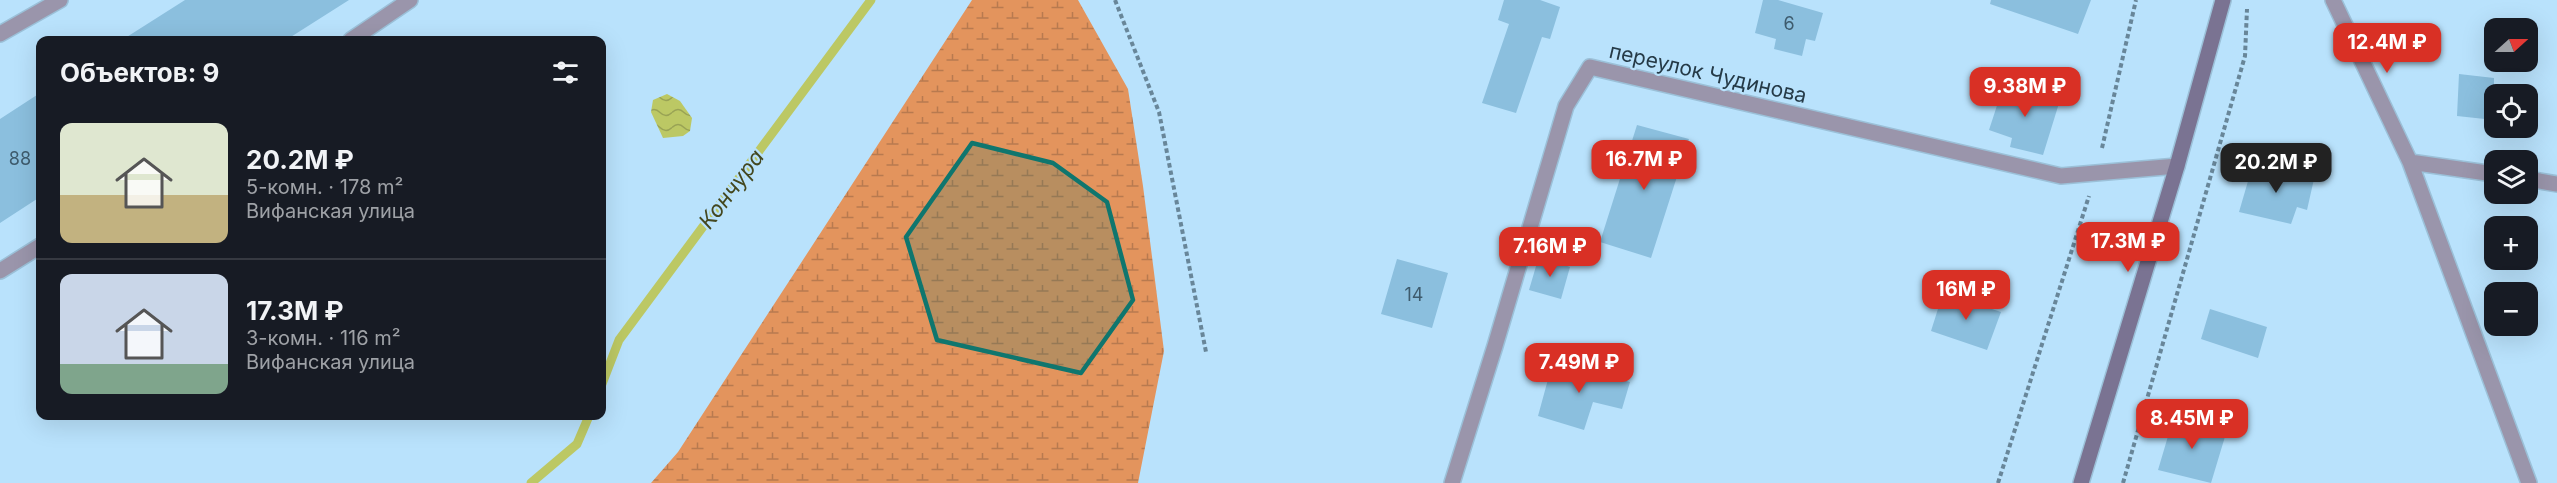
<!DOCTYPE html>
<html lang="ru">
<head>
<meta charset="utf-8">
<style>
	:root { --surface:#171b24; --page:#242831; --text:#f1f3f6; --muted:#9ea1a6; --line:#363941; --accent:#d93025 }
	body { margin:0; font-family:Inter,sans-serif; background:var(--page); color:var(--text); height:100vh; display:flex; flex-direction:column; font-size:22px; white-space:nowrap }
	* { box-sizing:border-box; margin:0 }
	p { font-size:20px; color:var(--muted) }
	.icon { flex:none; width:33px; height:33px; fill:none; stroke:currentColor; stroke-width:2; stroke-linecap:round; stroke-linejoin:round }
	.map { position:relative; flex:1; overflow:hidden }
	.sheet { position:absolute; left:36px; top:36px; width:570px; height:384px; display:flex; flex-direction:column; background:var(--surface); border-radius:12px; box-shadow:0 6px 24px #0002 }
	.sheet>* { flex:none }
	.needle { width:39px; rotate:69deg }
	.tools { position:absolute; left:2484px; top:18px; display:grid; gap:12px }
	.tools a { display:grid; place-items:center; width:54px; height:54px; border-radius:12px; background:var(--surface); box-shadow:0 6px 24px #0002; font-size:30px }
	.price { position:absolute; translate:-50% -51px; padding:0 14px; border-radius:12px; background:var(--accent); color:#fff; font-size:20px; line-height:39px; filter:drop-shadow(0 2px 3px #0008) }
	.price::after { content:''; position:absolute; left:50%; top:36px; width:18px; height:14px; margin-left:-9px; background:inherit; clip-path:polygon(0 0,100% 0,50% 100%) }
	.price.selected { background:#222; color:#fff }
	ul { padding:0; list-style:none }
	li { display:flex; align-items:center; gap:18px; height:150px; padding:0 24px }
	li+li { border-top:2px solid var(--line) }
	li span { display:grid; place-items:center; flex:none; width:168px; height:120px; border-radius:12px; color:#555 }
	li>.icon { margin-inline-start:auto }
	span .icon { width:72px; height:72px; fill:#fffc; stroke-width:1 }
	li b { font-size:26px }
	h2 { display:flex; justify-content:space-between; align-items:center; height:72px; padding:0 24px; font-size:26px }
	.map>svg:first-child { display:block }
	.wetland { fill:url(#wetland-marsh) }
	.water { fill:url(#water-waves) }
	.lines { fill:none; stroke-linecap:round; stroke-linejoin:round }
	.stream { stroke:#bcc864; stroke-width:9 }
	.building { fill:#8bbfde }
	.lane-casing { stroke:#9bc0d8; stroke-width:18 }
	.street-casing { stroke:#9bc0d8; stroke-width:18 }
	.secondary-casing { stroke:#9bc0d8; stroke-width:18 }
	.path { stroke:#688699; stroke-width:4; stroke-dasharray:4.5 3; stroke-linecap:butt }
	.lane { stroke:#9a95ab; stroke-width:15 }
	.street { stroke:#9a95ab; stroke-width:15 }
	.secondary { stroke:#7a7392; stroke-width:15 }
	.marked { fill:#0f766e; fill-opacity:0.2; stroke:#0f766e; stroke-width:4.5; stroke-linejoin:round }
	.labels { text-anchor:middle; dominant-baseline:central; stroke-width:4.5; stroke-linejoin:round; paint-order:stroke }
	.number-label { font-size:18px; fill:#3e5b6d }
	.street-label { font-size:21px; fill:#253a47; stroke:#b9e2fc }
	.water-label { font-size:22px; font-style:italic; fill:#44481f; stroke:#b9e2fc }
</style>
</head>
<body>
<div class="map">
<svg width="2557" height="483" viewBox="0 0 2557 483">
	<defs>
		<pattern id="wetland-marsh" width="20" height="14" patternUnits="userSpaceOnUse" patternTransform="scale(1.5)"><rect width="20" height="14" fill="#e3945d"/><path d="M1 5h8M5 5V1M11 12h8M15 12V8" fill="none" stroke="#b87a4f"/></pattern>
		<pattern id="water-waves" width="16" height="10" patternUnits="userSpaceOnUse" patternTransform="scale(1.5)"><rect width="16" height="10" fill="#bcc864"/><path d="M0 5q4-4 8 0t8 0" fill="none" stroke="#99a354"/></pattern>
	</defs>
	<rect width="100%" height="100%" fill="#b9e2fc"/>
	<!-- wetland -->
	<path class="wetland" d="M 972,0 L 1078,0 L 1128,89 L 1143,186 L 1164,351 L 1138,483 L 651,483 L 678,452 Z"/>
	<!-- water -->
	<path class="water" d="M 667,94 L 680,101 L 692,118 L 690,131 L 683,136 L 663,138 L 651,112 L 653,100 Z"/>
	<g class="lines">
		<!-- stream -->
		<path class="stream" d="M 602,384 L 619,340 L 871,0
			M 531,483 L 577,444 L 589,416"/>
	</g>
	<!-- building -->
	<path class="building" d="M 185,0 L 349,0 L 286,40 L 122,40 Z
		M 1504,0 L 1540,0 L 1560,7 L 1550,39 L 1542,37 L 1516,113 L 1482,103 L 1509,24 L 1498,20 Z
		M 1763,0 L 1778,0 L 1823,13 L 1815,41 L 1806,39 L 1802,56 L 1774,49 L 1776,39 L 1755,33 Z
		M 1991,0 L 2091,0 L 2078,34 L 1990,4 Z
		M 2459,74 L 2494,78 L 2494,120 L 2457,116 Z
		M 2005,81 L 2060,100 L 2043,155 L 2010,147 L 2012,138 L 1989,130 Z
		M 40,93 L 40,197 L 0,223 L 0,119 Z
		M 1637,125 L 1689,139 L 1651,258 L 1600,242 Z
		M 2253,164 L 2314,179 L 2307,210 L 2297,207 L 2291,224 L 2239,212 Z
		M 1539,256 L 1570,267 L 1561,299 L 1529,290 Z
		M 1397,259 L 1448,273 L 1432,328 L 1381,314 Z
		M 1943,293 L 2001,312 L 1987,350 L 1931,331 Z
		M 2210,309 L 2267,327 L 2258,358 L 2201,339 Z
		M 1553,361 L 1630,382 L 1622,409 L 1593,402 L 1584,430 L 1538,416 Z
		M 2174,416 L 2227,430 L 2211,483 L 2158,470 Z"/>
	<g class="lines">
		<!-- lane casing -->
		<g class="lane-casing">
			<path id="lane" d="M 0,34 L 60,0
				M 351,40 L 410,0
				M 0,271 L 40,246
				M 1452,483 L 1495,346 L 1566,106 L 1590,67 L 2061,176 L 2177,166"/>
		</g>
		<!-- street casing -->
		<g class="street-casing">
			<path id="street" d="M 2333,0 L 2410,162 L 2529,483
				M 2410,162 L 2494,174
				M 2528,179 L 2557,184"/>
		</g>
		<!-- secondary casing -->
		<g class="secondary-casing">
			<path id="secondary" d="M 2081,483 L 2177,166 L 2223,0"/>
		</g>
		<!-- path -->
		<path class="path" d="M 1115,0 L 1159,112 L 1206,352
			M 2102,148 L 2136,0
			M 1998,483 L 2089,196
			M 2123,483 L 2245,56 L 2247,9"/>
		<!-- lane -->
		<use href="#lane" class="lane"/>
		<!-- street -->
		<use href="#street" class="street"/>
		<!-- secondary -->
		<use href="#secondary" class="secondary"/>
	</g>
	<!-- marked area -->
	<path class="marked" d="M 972,143 L 1053,163 L 1107,202 L 1133,300 L 1081,373 L 937,340 L 906,237 Z"/>
	<g class="labels">
		<!-- number labels -->
		<g class="number-label">
			<text x="1789" y="23">6</text>
			<text x="20" y="158">88</text>
			<text x="1414" y="294">14</text>
		</g>
		<!-- street labels -->
		<g class="street-label">
			<text transform="translate(1708 73) rotate(13)">переулок Чудинова</text>
		</g>
		<!-- water labels -->
		<g class="water-label">
			<text transform="translate(731 189) rotate(-53)">Кончура</text>
		</g>
	</g>
</svg>
<div class="tools">
<a><svg class="needle" viewBox="-14 -14 28 28"><path d="M0-13l5 13h-10z" fill="#e53935"/><path d="M0 13l5-13h-10z" fill="#9ea1a6"/></svg></a>
<a><svg class="icon" aria-label="locate" viewBox="0 0 24 24"><circle cx="12" cy="12" r="6"/><path d="M12 2v4M12 18v4M2 12h4M18 12h4"/></svg></a>
<a><svg class="icon" aria-label="layers" viewBox="0 0 24 24"><path d="M12 4l9 5-9 5-9-5zM3 14l9 5 9-5"/></svg></a>
<a>+</a>
<a>−</a>
</div>
<b class="price" style="left:2387px;top:74px">12.4M ₽</b>
<b class="price" style="left:2025px;top:118px">9.38M ₽</b>
<b class="price" style="left:1644px;top:191px">16.7M ₽</b>
<b class="price selected" style="left:2276px;top:194px">20.2M ₽</b>
<b class="price" style="left:2128px;top:273px">17.3M ₽</b>
<b class="price" style="left:1550px;top:278px">7.16M ₽</b>
<b class="price" style="left:1966px;top:321px">16M ₽</b>
<b class="price" style="left:1579px;top:394px">7.49M ₽</b>
<b class="price" style="left:2192px;top:450px">8.45M ₽</b>
<section class="sheet">
<h2>Объектов: 9<svg class="icon" aria-label="filters" viewBox="0 0 24 24"><path d="M4 7h16M4 17h16"/><circle cx="9" cy="7" r="2"/><circle cx="15" cy="17" r="2"/></svg></h2>
<ul>
<li><span style="background:linear-gradient(#dfe7d0 60%,#c2b280 0)"><svg class="icon" aria-label="home" viewBox="0 0 24 24"><path d="M3 11l9-7 9 7M6 9v11h12V9"/></svg></span><div><b>20.2M ₽</b><p>5-комн. · 178 m²</p><p>Вифанская улица</p></div></li>
<li><span style="background:linear-gradient(#c9d6e8 75%,#7fa58c 0)"><svg class="icon" aria-label="home" viewBox="0 0 24 24"><path d="M3 11l9-7 9 7M6 9v11h12V9"/></svg></span><div><b>17.3M ₽</b><p>3-комн. · 116 m²</p><p>Вифанская улица</p></div></li>
</ul>
</section>
</div>
</body>
</html>
